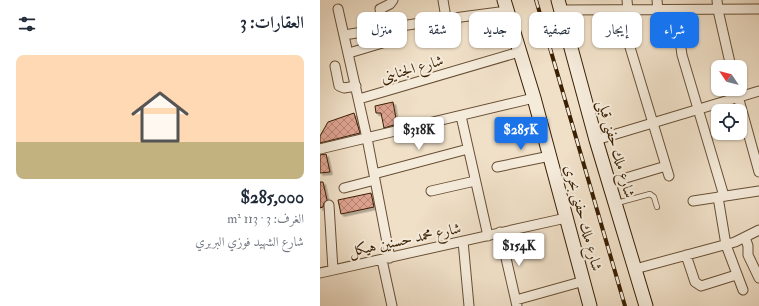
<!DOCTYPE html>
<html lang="ar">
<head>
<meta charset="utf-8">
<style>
	:root { --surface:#fff; --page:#f6f6f7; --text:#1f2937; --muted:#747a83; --accent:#1a73e8 }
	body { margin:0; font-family:"IM FELL Double Pica",Amiri,serif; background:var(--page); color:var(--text); direction:rtl; height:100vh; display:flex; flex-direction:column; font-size:15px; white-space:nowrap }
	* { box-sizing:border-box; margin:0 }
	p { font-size:13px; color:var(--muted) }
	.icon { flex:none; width:22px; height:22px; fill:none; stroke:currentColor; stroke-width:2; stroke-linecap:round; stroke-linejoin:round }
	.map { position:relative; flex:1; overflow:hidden; direction:ltr }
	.panel { display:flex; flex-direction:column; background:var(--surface); width:320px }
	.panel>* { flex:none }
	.top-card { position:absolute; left:12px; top:12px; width:367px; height:36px; direction:rtl; display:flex; gap:8px }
	.needle { width:26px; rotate:305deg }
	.fabs { position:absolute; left:391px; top:60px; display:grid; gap:8px }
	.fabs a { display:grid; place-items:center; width:36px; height:36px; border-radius:8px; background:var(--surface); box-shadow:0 1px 3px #0004; font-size:20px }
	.price { position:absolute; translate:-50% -34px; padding:0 9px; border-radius:4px; background:#fff; color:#222; font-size:13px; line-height:26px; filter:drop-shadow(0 1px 2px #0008) }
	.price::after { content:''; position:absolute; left:50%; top:24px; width:12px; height:9px; margin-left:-6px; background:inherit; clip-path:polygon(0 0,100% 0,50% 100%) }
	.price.selected { background:var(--accent); color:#fff }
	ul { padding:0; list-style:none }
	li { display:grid; align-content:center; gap:8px; height:212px; padding:0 16px }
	li span { display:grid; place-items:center; height:124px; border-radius:8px; color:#555 }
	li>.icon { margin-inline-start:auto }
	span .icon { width:72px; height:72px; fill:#fffc; stroke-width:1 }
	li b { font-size:17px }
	h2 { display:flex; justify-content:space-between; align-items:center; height:48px; padding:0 16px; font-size:17px }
	.chip { padding:0 14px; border-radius:8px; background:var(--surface); box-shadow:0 1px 3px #0004; font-size:14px; line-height:36px }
	.chip.selected { background:var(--accent); color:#fff }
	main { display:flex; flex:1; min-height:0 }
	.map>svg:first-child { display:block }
	.building { fill:url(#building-cross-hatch); stroke:#3a1f02; filter:url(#shadow) }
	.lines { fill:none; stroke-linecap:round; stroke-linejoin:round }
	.lane-casing { stroke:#684f34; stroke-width:6 }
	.street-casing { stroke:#684f34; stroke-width:11 }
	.secondary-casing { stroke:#3a1f02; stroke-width:15 }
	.lane { stroke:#f5ebdb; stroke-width:4.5 }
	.street { stroke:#f5ebdb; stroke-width:9 }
	.secondary { stroke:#f5ebdb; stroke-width:13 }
	.rail-casing { stroke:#3a1f02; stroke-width:4 }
	.rail { stroke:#f5ebdb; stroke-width:2.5; stroke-dasharray:8; stroke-linecap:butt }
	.labels { text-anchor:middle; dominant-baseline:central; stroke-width:4; stroke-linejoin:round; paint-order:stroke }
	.street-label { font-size:15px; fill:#3a1f02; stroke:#f5ebdb }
</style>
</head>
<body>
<main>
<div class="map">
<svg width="439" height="306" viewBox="0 0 439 306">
	<defs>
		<pattern id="building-cross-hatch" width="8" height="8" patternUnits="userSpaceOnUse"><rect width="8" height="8" fill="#dda28f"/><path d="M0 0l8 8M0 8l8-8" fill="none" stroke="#b48373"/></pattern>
		<filter id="shadow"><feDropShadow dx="2.5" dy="2.5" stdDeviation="0" flood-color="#0004"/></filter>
	</defs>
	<rect width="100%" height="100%" fill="#f0e0c8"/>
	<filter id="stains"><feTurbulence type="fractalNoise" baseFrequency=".005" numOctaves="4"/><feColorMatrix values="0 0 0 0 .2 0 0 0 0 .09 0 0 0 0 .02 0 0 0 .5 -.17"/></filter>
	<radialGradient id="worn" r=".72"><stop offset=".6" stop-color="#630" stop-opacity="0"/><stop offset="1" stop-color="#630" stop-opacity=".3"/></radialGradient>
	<!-- building -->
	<path class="building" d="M 73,102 L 77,124 L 64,128 L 61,113 L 56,113 L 55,106 Z
		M 34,113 L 40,133 L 0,143 L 0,136 L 8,122 Z
		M 6,154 L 10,172 L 0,173 L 0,155 Z
		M 0,182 L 3,182 L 7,200 L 4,203 L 3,207 L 0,208 Z
		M 51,193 L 54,207 L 21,214 L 18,200 Z"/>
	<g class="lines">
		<!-- lane casing -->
		<g class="lane-casing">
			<path id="lane" d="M 297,203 L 330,194 L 334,197 L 337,207"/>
		</g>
		<!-- street casing -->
		<g class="street-casing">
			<path id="street" d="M 123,0 L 129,36
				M 307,0 L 308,11
				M 337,0 L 338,11
				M 397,0 L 398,10 L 411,67
				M 18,9 L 47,138 L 70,258
				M 241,10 L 439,9
				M 299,11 L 349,176
				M 360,11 L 359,33 L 362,55 L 404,196
				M 64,29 L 60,9 L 70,4 L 73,0
				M 24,35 L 126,19 L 187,11
				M 29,53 L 79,38
				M 15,66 L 19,86 L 24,88 L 36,86
				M 416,89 L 439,172
				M 39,99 L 199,52
				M 141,116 L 168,236
				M 276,140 L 439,91
				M 0,149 L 214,98
				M 177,167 L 230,156
				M 54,174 L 148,149
				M 289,183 L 346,166
				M 24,188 L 55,180
				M 111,191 L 155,181
				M 398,197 L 406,245 L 423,290
				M 373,201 L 439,191
				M 9,205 L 13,270
				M 180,232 L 197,306
				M 425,237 L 428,246 L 428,255 L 439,278
				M 143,241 L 149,306
				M 366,255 L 375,282 L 381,286 L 416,275
				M 62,260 L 72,306
				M 315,269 L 415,242 L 439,230
				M 0,273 L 246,218
				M 196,300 L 264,281"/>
		</g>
		<!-- secondary casing -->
		<g class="secondary-casing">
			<path id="secondary" d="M 184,0 L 214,98 L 270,306
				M 238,0 L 276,140 L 326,306"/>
		</g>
		<!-- lane -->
		<use href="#lane" class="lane"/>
		<!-- street -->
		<use href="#street" class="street"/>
		<!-- secondary -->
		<use href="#secondary" class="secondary"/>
		<!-- rail casing -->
		<g class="rail-casing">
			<path id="rail" d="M 216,0 L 305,306"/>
		</g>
		<!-- rail -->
		<use href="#rail" class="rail"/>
	</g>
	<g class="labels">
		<!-- street labels -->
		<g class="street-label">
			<text transform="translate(92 69) rotate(-16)">شارع الجناينى</text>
			<text transform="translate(296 149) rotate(74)">شارع ملك حفنى قبلى</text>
			<text transform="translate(263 218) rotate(75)">شارع ملك حفنى بحرى</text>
			<text transform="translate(85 240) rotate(-12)">شارع محمد حسنين هيكل</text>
		</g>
	</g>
	<rect width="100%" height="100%" filter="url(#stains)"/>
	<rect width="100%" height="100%" fill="url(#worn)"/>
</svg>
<div class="fabs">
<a><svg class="needle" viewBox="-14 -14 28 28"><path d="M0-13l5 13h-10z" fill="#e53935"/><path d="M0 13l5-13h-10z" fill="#747a83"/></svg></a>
<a><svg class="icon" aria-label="locate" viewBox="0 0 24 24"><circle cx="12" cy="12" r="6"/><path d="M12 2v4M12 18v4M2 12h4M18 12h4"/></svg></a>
</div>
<b class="price" style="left:99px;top:151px">$318K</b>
<b class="price selected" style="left:201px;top:151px">$285K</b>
<b class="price" style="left:199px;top:267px">$154K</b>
<div class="top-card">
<a class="chip selected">شراء</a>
<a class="chip">إيجار</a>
<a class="chip">تصفية</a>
<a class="chip">جديد</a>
<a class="chip">شقة</a>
<a class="chip">منزل</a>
</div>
</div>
<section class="panel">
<h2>العقارات: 3<svg class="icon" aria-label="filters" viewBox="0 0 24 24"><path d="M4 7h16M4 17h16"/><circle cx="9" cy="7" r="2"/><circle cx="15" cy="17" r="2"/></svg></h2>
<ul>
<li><span style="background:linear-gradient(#ffd9b3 70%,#c2b280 0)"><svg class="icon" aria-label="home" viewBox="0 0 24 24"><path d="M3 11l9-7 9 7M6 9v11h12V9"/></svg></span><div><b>$285,000</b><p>الغرف: 3 · 113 m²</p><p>شارع الشهيد فوزي البربري</p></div></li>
</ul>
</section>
</main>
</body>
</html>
